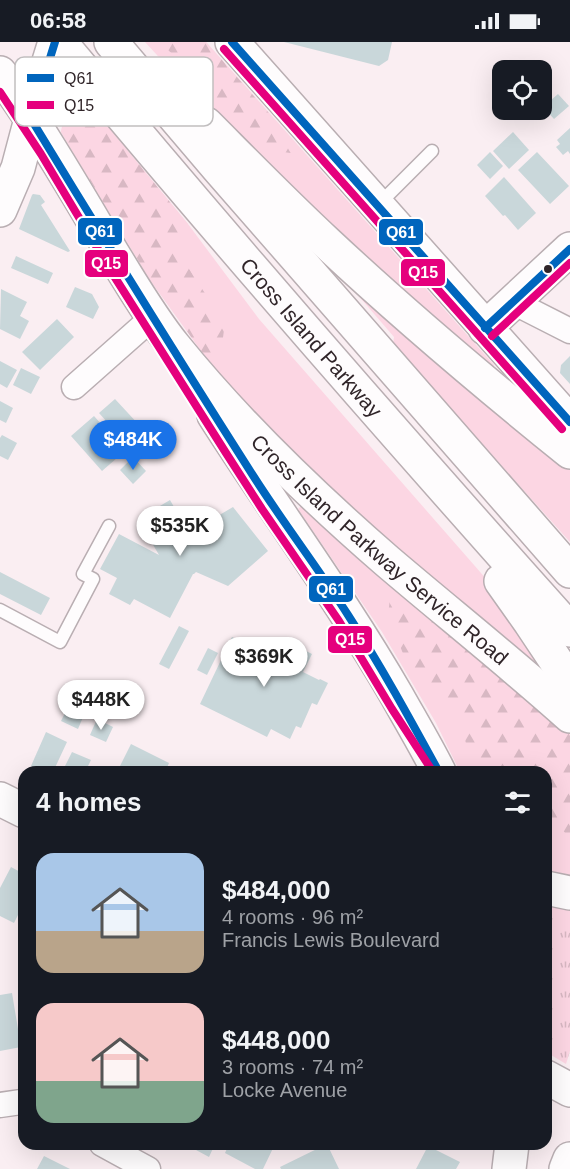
<!DOCTYPE html>
<html lang="en">
<head>
<meta charset="utf-8">
<style>
	:root { --surface:#171b24; --page:#242831; --text:#f1f3f6; --muted:#9ea1a6; --accent:#1a73e8 }
	body { margin:0; font-family:Helvetica,sans-serif; background:var(--page); color:var(--text); height:100vh; display:flex; flex-direction:column; font-size:22px; white-space:nowrap }
	* { box-sizing:border-box; margin:0 }
	p { font-size:20px; color:var(--muted) }
	.icon { flex:none; width:33px; height:33px; fill:none; stroke:currentColor; stroke-width:2; stroke-linecap:round; stroke-linejoin:round }
	.map { position:relative; flex:1; overflow:hidden }
	.sheet { position:absolute; left:18px; top:724px; width:534px; height:384px; display:flex; flex-direction:column; background:var(--surface); border-radius:18px; box-shadow:0 6px 24px #0002 }
	.sheet>* { flex:none }
	.buttons { position:absolute; left:492px; top:18px; display:grid; gap:12px }
	.buttons a { display:grid; place-items:center; width:60px; height:60px; border-radius:12px; background:var(--surface); box-shadow:0 6px 24px #0002; font-size:30px }
	.price { position:absolute; translate:-50% -51px; padding:0 14px; border-radius:21px; background:#fff; color:#222; font-size:20px; line-height:39px; filter:drop-shadow(0 2px 3px #0008) }
	.price::after { content:''; position:absolute; left:50%; top:36px; width:18px; height:14px; margin-left:-9px; background:inherit; clip-path:polygon(0 0,100% 0,50% 100%) }
	.price.active { background:var(--accent); color:#fff }
	ul { padding:0; list-style:none }
	li { display:flex; align-items:center; gap:18px; height:150px; padding:0 18px }
	li span { display:grid; place-items:center; flex:none; width:168px; height:120px; border-radius:18px; color:#555 }
	li>.icon { margin-inline-start:auto }
	span .icon { width:72px; height:72px; fill:#fffc; stroke-width:1 }
	li b { font-size:26px }
	h2 { display:flex; justify-content:space-between; align-items:center; height:72px; padding:0 18px; font-size:26px }
	.status { display:flex; justify-content:space-between; align-items:center; height:42px; padding:0 30px; background:var(--surface); direction:ltr }
	.status svg { height:16px; fill:currentColor }
	.map>svg:first-child { display:block }
	.grass { fill:#fcd6e3 }
	.forest { fill:url(#forest-firs) }
	.park { fill:url(#park-tufts) }
	.building { fill:#c9d7da }
	.lines { fill:none; stroke-linecap:round; stroke-linejoin:round }
	.lane-casing { stroke:#b9aeb2; stroke-width:15 }
	.street-casing { stroke:#b9aeb2; stroke-width:27 }
	.secondary-casing { stroke:#b9aeb2; stroke-width:36 }
	.primary-casing { stroke:#b9aeb2; stroke-width:36 }
	.highway-casing { stroke:#b9aeb2; stroke-width:36 }
	.lane { stroke:#fefcfd; stroke-width:12 }
	.street { stroke:#fefcfd; stroke-width:24 }
	.secondary { stroke:#fefcfd; stroke-width:33 }
	.primary { stroke:#fefcfd; stroke-width:33 }
	.highway { stroke:#fefcfd; stroke-width:33 }
	.bus-1-casing { stroke:#fff; stroke-width:12 }
	.bus-2-casing { stroke:#fff; stroke-width:12 }
	.bus-1 { stroke:#0065bd; stroke-width:8 }
	.bus-2 { stroke:#e5007d; stroke-width:8 }
	.bus-dot { fill:#302529; stroke:#fff; stroke-width:2 }
	.labels { text-anchor:middle; dominant-baseline:central; stroke-width:5; stroke-linejoin:round; paint-order:stroke }
	.street-label { font-size:21px; fill:#302529; stroke:#fff }
	.key { fill:#fff; stroke:#c1bebf; stroke-width:1.5 }
	.key-label { font-size:16px; fill:#302529 }
	.line-badge { stroke:#fff; stroke-width:2 }
	.badge-label { font-size:16px; text-anchor:middle; font-weight:bold; fill:#fff }
</style>
</head>
<body>
<div class="status"><b>06:58</b><svg viewBox="0 0 49 12"><path d="M0 12V9h3v3zM5 12V6h3v6zM10 12V3h3v9zM15 12V0h3v12zM26 1h20v11H26zM47 4h2v5h-2z"/></svg></div>
<div class="map">
<svg width="570" height="1127" viewBox="0 0 570 1127">
	<defs>
		<pattern id="forest-firs" width="22" height="20" patternUnits="userSpaceOnUse" patternTransform="scale(1.5)"><rect width="22" height="20" fill="#fcd6e3"/><path d="M5 1l3.5 6h-7zM16 11l3.5 6h-7z" fill="#d8b8c3"/></pattern>
		<pattern id="park-tufts" width="24" height="20" patternUnits="userSpaceOnUse" patternTransform="scale(1.5)"><rect width="24" height="20" fill="#fcd6e3"/><path d="M3 7l-1-3M5 7V3M7 7l1-3M15 17l-1-3M17 17v-4M19 17l1-3" fill="none" stroke="#d8b8c3"/></pattern>
	</defs>
	<rect width="100%" height="100%" fill="#faeef2"/>
	<!-- grass -->
	<path class="grass" d="M 145,0 L 206,0 L 494,323 L 490,330 L 358,219 L 364,211 L 319,178 L 213,74 Z
		M 71,40 L 188,182 L 259,277 L 488,539 L 566,658 L 448,557 L 267,390 L 207,317 L 150,238 L 61,90 Z
		M 306,193 L 570,423 L 570,500 L 393,303 L 394,295 Z
		M 305,460 L 570,689 L 570,841 L 546,837 L 546,730 L 460,730 L 436,681 L 382,590 L 298,467 Z"/>
	<!-- forest -->
	<path class="forest" d="M 159,0 L 206,0 L 306,113 L 283,110 L 267,104 L 232,79 L 206,42 Z
		M 71,40 L 188,182 L 179,197 L 186,222 L 208,256 L 224,288 L 222,303 L 207,317 L 150,238 L 61,90 Z
		M 409,552 L 570,689 L 570,797 L 557,781 L 546,771 L 546,730 L 485,730 L 468,709 L 454,656 L 438,659 L 406,619 L 388,574 L 390,556 Z"/>
	<!-- park -->
	<path class="park" d="M 546,858 L 570,862 L 570,1009 L 566,1022 L 546,1010 Z"/>
	<!-- building -->
	<path class="building" d="M 284,0 L 392,0 L 388,18 L 379,24 Z
		M 558,52 L 569,64 L 554,77 L 543,65 Z
		M 570,86 L 570,112 L 568,109 L 563,113 L 556,105 L 560,102 L 557,98 Z
		M 513,90 L 529,108 L 509,127 L 493,109 Z
		M 490,110 L 503,124 L 490,137 L 477,123 Z
		M 537,110 L 569,144 L 550,162 L 518,128 Z
		M 504,135 L 536,171 L 518,188 L 505,173 L 503,174 L 485,154 Z
		M 33,152 L 40,153 L 45,160 L 41,163 L 70,209 L 68,210 L 19,187 L 32,153 Z
		M 16,214 L 53,231 L 48,242 L 11,226 Z
		M 75,245 L 92,252 L 99,265 L 93,277 L 66,265 Z
		M 1,247 L 27,260 L 20,274 L 29,279 L 20,297 L 0,287 Z
		M 57,277 L 74,295 L 40,328 L 22,310 Z
		M 570,314 L 570,342 L 560,331 L 561,323 Z
		M 0,319 L 17,328 L 7,346 L 0,342 Z
		M 21,326 L 40,335 L 31,352 L 13,343 Z
		M 115,357 L 140,384 L 123,398 L 99,371 Z
		M 0,359 L 13,366 L 6,381 L 0,378 Z
		M 94,374 L 125,409 L 102,429 L 71,394 Z
		M 2,393 L 17,401 L 8,418 L 0,414 L 0,396 Z
		M 133,415 L 146,429 L 133,442 L 120,428 Z
		M 170,458 L 189,491 L 233,465 L 268,509 L 228,544 L 196,530 L 194,532 L 193,532 L 170,576 L 134,557 L 130,563 L 109,552 L 117,536 L 100,527 L 119,492 L 159,513 L 138,477 Z
		M 0,530 L 50,556 L 41,573 L 0,552 Z
		M 179,584 L 189,589 L 169,627 L 159,622 Z
		M 232,595 L 277,617 L 286,599 L 312,612 L 303,630 L 319,638 L 320,637 L 328,641 L 317,663 L 312,661 L 301,686 L 296,684 L 290,697 L 271,687 L 267,695 L 200,662 Z
		M 208,606 L 218,611 L 207,633 L 197,628 Z
		M 70,661 L 86,668 L 78,687 L 61,679 Z
		M 97,677 L 113,685 L 106,700 L 90,693 Z
		M 46,690 L 67,700 L 53,730 L 30,730 L 33,725 L 31,724 Z
		M 131,702 L 169,721 L 165,730 L 117,730 Z
		M 72,710 L 91,718 L 85,730 L 62,730 Z
		M 11,825 L 24,832 L 24,861 L 14,881 L 0,874 L 0,846 Z
		M 12,951 L 21,1005 L 0,1009 L 0,953 Z
		M 185,1102 L 215,1102 L 209,1115 Z
		M 229,1102 L 275,1102 L 263,1127 L 255,1127 L 225,1111 Z
		M 327,1102 L 339,1127 L 281,1127 L 280,1125 Z
		M 428,1104 L 460,1120 L 456,1127 L 416,1127 Z
		M 44,1114 L 70,1127 L 37,1127 Z"/>
	<g class="lines">
		<!-- lane casing -->
		<g class="lane-casing">
			<path id="lane" d="M 378,163 L 432,109
				M 0,568 L 60,600 L 93,537 L 83,532 L 109,484"/>
		</g>
		<!-- street casing -->
		<g class="street-casing">
			<path id="street" d="M 513,260 L 570,289
				M 74,345 L 153,275
				M 0,1063 L 21,1060 L 24,1062
				M 102,1102 L 148,1127"/>
		</g>
		<!-- secondary casing -->
		<g class="secondary-casing">
			<path id="secondary" d="M 0,31 L 31,77 L 18,126 L 0,168
				M 485,286 L 570,207
				M 0,757 L 24,769
				M 546,1035 L 570,1048"/>
		</g>
		<!-- primary casing -->
		<g class="primary-casing">
			<g id="primary">
				<path id="s1" d="M 55,0 L 31,77 C 61,123 88,170 116,217 C 134,246 152,277 174,304 C 237,382 311,453 387,519 C 448,571 511,621 570,674"/>
				<path d="M 232,0 L 570,380"/>
				<path d="M 214,373 C 274,467 341,557 397,654 C 411,679 426,704 439,730"/>
				<path d="M 546,846 L 570,851"/>
				<path d="M 509,1127 L 512,1102"/>
				<path d="M 566,1127 L 570,1117"/>
			</g>
		</g>
		<!-- highway casing -->
		<g class="highway-casing">
			<g id="highway">
				<path id="s2" d="M 60,0 C 226,199 397,395 570,588"/>
				<path d="M 111,0 L 219,127 L 570,529"/>
				<path d="M 206,82 C 246,122 285,162 327,201 C 404,273 487,343 570,410"/>
				<path d="M 501,539 L 530,580 L 570,640"/>
			</g>
		</g>
		<!-- lane -->
		<use href="#lane" class="lane"/>
		<!-- street -->
		<use href="#street" class="street"/>
		<!-- secondary -->
		<use href="#secondary" class="secondary"/>
		<!-- primary -->
		<use href="#primary" class="primary"/>
		<!-- highway -->
		<use href="#highway" class="highway"/>
		<!-- bus-1 casing -->
		<g class="bus-1-casing">
			<path id="bus-1" d="M 55,0 L 31,77 C 104,197 178,316 254,435 C 284,482 318,526 348,573 C 381,624 410,677 439,730
				M 232,0 L 570,380
				M 485,286 L 570,207"/>
		</g>
		<!-- bus-2 casing -->
		<g class="bus-2-casing">
			<path id="bus-2" d="M 224,7 L 562,387
				M 0,50 L 41,112 L 114,234 L 226,411 L 262,467 L 339,579 L 392,667 L 433,730
				M 492,294 L 570,221"/>
		</g>
		<!-- bus-1 -->
		<use href="#bus-1" class="bus-1"/>
		<!-- bus-2 -->
		<use href="#bus-2" class="bus-2"/>
	</g>
	<!-- markers -->
	<circle class="bus-dot" cx="548" cy="227" r="5"/>
	<g class="labels">
		<!-- street labels -->
		<g class="street-label">
			<text stroke="none"><textPath href="#s2" startOffset="388">Cross Island Parkway</textPath></text>
			<text stroke="none"><textPath href="#s1" startOffset="639">Cross Island Parkway Service Road</textPath></text>
		</g>
	</g>
	<!-- legend -->
	<rect x="15" y="15" width="198" height="69" rx="9" class="key"/>
	<rect x="27" y="32" width="27" height="8" fill="#0065bd"/>
	<rect x="27" y="59" width="27" height="8" fill="#e5007d"/>
	<g class="key-label">
		<text x="64" y="42">Q61</text>
		<text x="64" y="69">Q15</text>
	</g>
	<g class="line-badge">
		<rect x="77" y="175" width="46" height="29" rx="6" fill="#0065bd"/>
		<rect x="378" y="176" width="46" height="28" rx="6" fill="#0065bd"/>
		<rect x="84" y="207" width="45" height="29" rx="6" fill="#e5007d"/>
		<rect x="400" y="216" width="46" height="29" rx="6" fill="#e5007d"/>
		<rect x="308" y="533" width="46" height="28" rx="6" fill="#0065bd"/>
		<rect x="327" y="583" width="46" height="29" rx="6" fill="#e5007d"/>
	</g>
	<g class="badge-label">
		<text x="100" y="195">Q61</text>
		<text x="401" y="196">Q61</text>
		<text x="106" y="227">Q15</text>
		<text x="423" y="236">Q15</text>
		<text x="331" y="553">Q61</text>
		<text x="350" y="603">Q15</text>
	</g>
</svg>
<div class="buttons">
<a><svg class="icon" aria-label="locate" viewBox="0 0 24 24"><circle cx="12" cy="12" r="6"/><path d="M12 2v4M12 18v4M2 12h4M18 12h4"/></svg></a>
</div>
<b class="price active" style="left:133px;top:429px">$484K</b>
<b class="price" style="left:180px;top:515px">$535K</b>
<b class="price" style="left:264px;top:646px">$369K</b>
<b class="price" style="left:101px;top:689px">$448K</b>
<section class="sheet">
<h2>4 homes<svg class="icon" aria-label="filters" viewBox="0 0 24 24"><path d="M4 7h16M4 17h16"/><circle cx="9" cy="7" r="2"/><circle cx="15" cy="17" r="2"/></svg></h2>
<ul>
<li><span style="background:linear-gradient(#a9c7e8 65%,#b9a48a 0)"><svg class="icon" aria-label="home" viewBox="0 0 24 24"><path d="M3 11l9-7 9 7M6 9v11h12V9"/></svg></span><div><b>$484,000</b><p>4 rooms · 96 m²</p><p>Francis Lewis Boulevard</p></div></li>
<li><span style="background:linear-gradient(#f6c9c9 65%,#7fa58c 0)"><svg class="icon" aria-label="home" viewBox="0 0 24 24"><path d="M3 11l9-7 9 7M6 9v11h12V9"/></svg></span><div><b>$448,000</b><p>3 rooms · 74 m²</p><p>Locke Avenue</p></div></li>
</ul>
</section>
</div>
</body>
</html>
